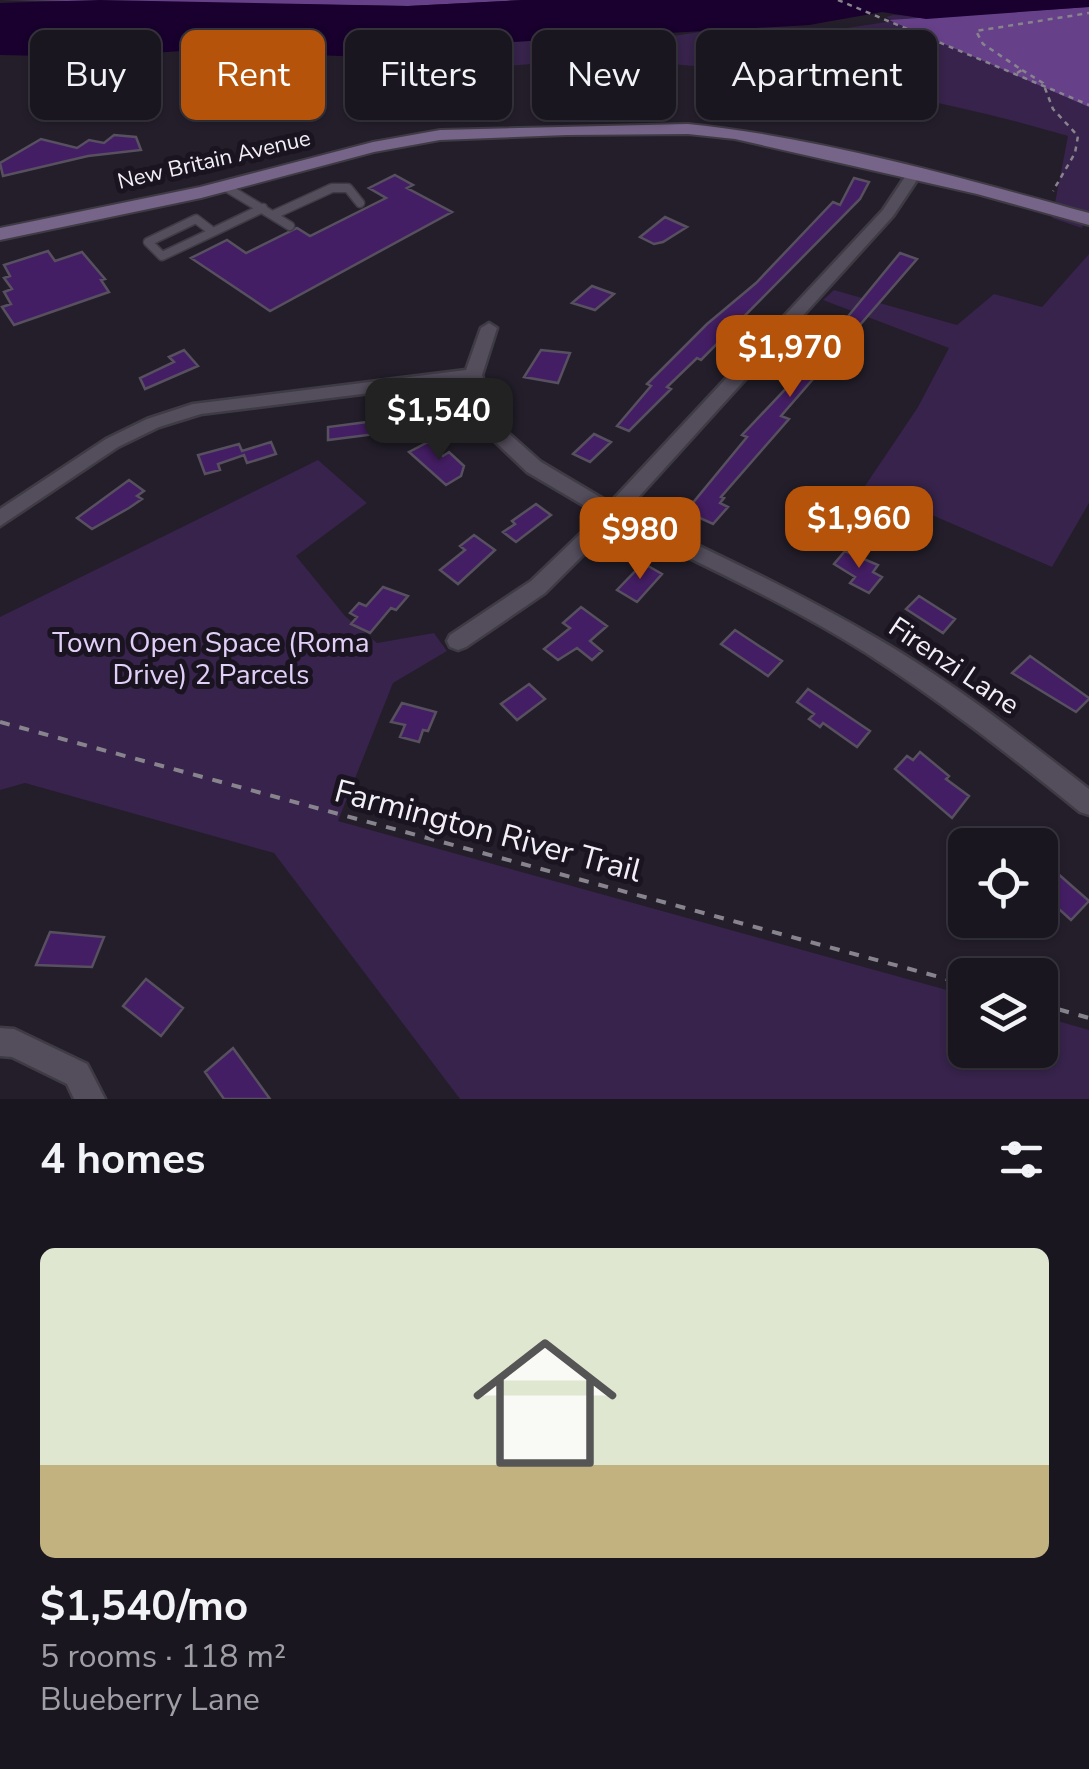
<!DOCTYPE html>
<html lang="en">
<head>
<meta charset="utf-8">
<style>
	:root { --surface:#1a1620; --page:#231f29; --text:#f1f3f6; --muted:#9f9fa5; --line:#38353e; --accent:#b45309 }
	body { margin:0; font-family:"Nunito Sans",sans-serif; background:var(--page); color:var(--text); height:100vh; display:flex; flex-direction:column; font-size:38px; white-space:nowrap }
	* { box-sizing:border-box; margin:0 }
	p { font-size:32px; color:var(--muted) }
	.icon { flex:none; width:55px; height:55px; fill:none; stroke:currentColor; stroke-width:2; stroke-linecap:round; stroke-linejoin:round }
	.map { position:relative; height:1099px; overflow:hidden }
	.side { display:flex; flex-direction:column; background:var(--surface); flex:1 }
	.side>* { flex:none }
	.top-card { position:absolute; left:30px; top:30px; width:1030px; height:90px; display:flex; gap:20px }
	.buttons { position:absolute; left:948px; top:828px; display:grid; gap:20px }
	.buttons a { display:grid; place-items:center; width:110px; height:110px; border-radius:15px; background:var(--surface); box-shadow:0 2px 8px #0004,0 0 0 2px var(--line); font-size:50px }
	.price { position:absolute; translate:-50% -85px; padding:0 22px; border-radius:20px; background:var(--accent); color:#fff; font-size:32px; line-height:65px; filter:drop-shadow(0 2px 5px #0008) }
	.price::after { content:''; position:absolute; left:50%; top:60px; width:30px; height:22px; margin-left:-15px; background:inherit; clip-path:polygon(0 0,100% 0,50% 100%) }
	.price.on { background:#222; color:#fff }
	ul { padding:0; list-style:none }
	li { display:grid; align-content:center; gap:20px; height:530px; padding:0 40px }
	li span { display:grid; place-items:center; height:310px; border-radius:15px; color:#555 }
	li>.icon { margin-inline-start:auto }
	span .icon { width:180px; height:180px; fill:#fffc; stroke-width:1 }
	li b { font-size:42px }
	h2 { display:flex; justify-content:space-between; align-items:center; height:120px; padding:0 40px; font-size:42px }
	.chip { padding:0 35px; border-radius:15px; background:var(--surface); box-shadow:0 2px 8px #0004,0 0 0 2px var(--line); font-size:35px; line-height:90px }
	.chip.on { background:var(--accent); color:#fff }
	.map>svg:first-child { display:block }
	.green { fill:#37234b }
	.forest { fill:#664189 }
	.water { fill:#19002e }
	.building { fill:#441e64; stroke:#57505f; stroke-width:2.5 }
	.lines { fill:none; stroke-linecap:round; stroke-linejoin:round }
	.lane-casing { stroke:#3f3b44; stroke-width:11 }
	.street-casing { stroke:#3f3b44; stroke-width:5 }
	.secondary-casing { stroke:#3f3b44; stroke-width:4 }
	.path-far1 { stroke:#88848e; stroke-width:2.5; stroke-dasharray:5 5; stroke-linecap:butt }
	.path { stroke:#88848e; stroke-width:4; stroke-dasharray:10 10; stroke-linecap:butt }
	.lane { stroke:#544d5c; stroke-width:8 }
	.street { fill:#544d5c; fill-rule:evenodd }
	.secondary { fill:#766489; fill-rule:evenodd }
	.labels { text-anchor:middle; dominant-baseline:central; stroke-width:10; stroke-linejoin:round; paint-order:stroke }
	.far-street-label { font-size:22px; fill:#f2eff7; stroke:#1a1420 }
	.park-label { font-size:28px; fill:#e1cff8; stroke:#1a1420 }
	.street-label { font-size:28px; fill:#f2eff7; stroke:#1a1420 }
	.near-street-label { font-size:32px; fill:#f2eff7; stroke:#1a1420 }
</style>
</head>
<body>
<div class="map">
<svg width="1089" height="1099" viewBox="0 0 1089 1099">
	<rect width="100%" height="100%" fill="#231e2a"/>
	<!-- green -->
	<path class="green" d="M 1089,5 L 1089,211 L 1082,228 L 1052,218 L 1068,136 C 932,95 768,69 626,61 C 560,58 493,68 428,75 L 412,58 L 497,43 L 541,40 L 619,44 L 733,27 L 847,28 L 893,21 L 886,17 L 893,15 L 979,18 L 1013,9 Z
		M 1089,254 L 1089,503 L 1052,567 L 865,486 L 918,407 L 949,348 L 823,300 L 834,290 L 957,325 L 994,294 L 1042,307 Z
		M 318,460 L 367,503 L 296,556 L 345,616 L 377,643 L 434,633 L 447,651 L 393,683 L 338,821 L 965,995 L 965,1050 L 1040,1050 L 1040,1016 L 1089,1030 L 1089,1099 L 460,1099 L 274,853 L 25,783 L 0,790 L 0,617 Z"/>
	<!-- forest -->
	<path class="forest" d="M 0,0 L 523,0 L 408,6 Z
		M 1089,7 L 1089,107 L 889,20 Z"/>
	<!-- water -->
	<path class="water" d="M 100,0 L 408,6 L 523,0 L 1089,0 L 1089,7 L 926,19 L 882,12 L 809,25 L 479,44 L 390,58 L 196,50 L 95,57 L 0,55 L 0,3 Z"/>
	<!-- building -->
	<path class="building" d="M 499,91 L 501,116 L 471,118 L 472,92 Z
		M 114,135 L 136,137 L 141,150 L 88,156 L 3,176 L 0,163 L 41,139 L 77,148 L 89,140 L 104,143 Z
		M 395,175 L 413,185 L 407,188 L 452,212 L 270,311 L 191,258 L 227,240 L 246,253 L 297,228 L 310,236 L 386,198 L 369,188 Z
		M 854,178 L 869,182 L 860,199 L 701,360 L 697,358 L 667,387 L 671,389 L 629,431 L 617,426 L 651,386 L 647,384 L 707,324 L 756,283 L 833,202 L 840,205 Z
		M 665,217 L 687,227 L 663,242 L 654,244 L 640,237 Z
		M 48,251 L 55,261 L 82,252 L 105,279 L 101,280 L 109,292 L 14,325 L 2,307 L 11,304 L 4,292 L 12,289 L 4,278 L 10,276 L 4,265 Z
		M 900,253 L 917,259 L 781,416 L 789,419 L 721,497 L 724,498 L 720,503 L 728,507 L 713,524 L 698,517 L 694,522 L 682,516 L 747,437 L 742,435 L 809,364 Z
		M 592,286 L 614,294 L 595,310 L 572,303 Z
		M 184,350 L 198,366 L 145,389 L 140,378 L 174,362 L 169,357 Z
		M 541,350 L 570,353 L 558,383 L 524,377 Z
		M 375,421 L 376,434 L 328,440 L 328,427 Z
		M 594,434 L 611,442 L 590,462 L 573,454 Z
		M 271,442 L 276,454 L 247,463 L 244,455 L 218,464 L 220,470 L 205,474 L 198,455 L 239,444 L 242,451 Z
		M 428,442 L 443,456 L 449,452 L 464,466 L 461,476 L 446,485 L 409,452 Z
		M 129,480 L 144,491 L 137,496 L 142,499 L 129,508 L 92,529 L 77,518 Z
		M 536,504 L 551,515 L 516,542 L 503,532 L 515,524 L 512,521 Z
		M 474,535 L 495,550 L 458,584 L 440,570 L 465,550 L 460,546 Z
		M 845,551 L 878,565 L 873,572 L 882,577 L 869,593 L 850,583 L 855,577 L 834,564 Z
		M 643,563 L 662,574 L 637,602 L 617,590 Z
		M 383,587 L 408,596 L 396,610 L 391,608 L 370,633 L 351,624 L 357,617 L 350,613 L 359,603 L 366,606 Z
		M 919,596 L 955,619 L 943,633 L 906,609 Z
		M 581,607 L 607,626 L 590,641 L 602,651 L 592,660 L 577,648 L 558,660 L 544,649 L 570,628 L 563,623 Z
		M 735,630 L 782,661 L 768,676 L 721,644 Z
		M 1030,656 L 1089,698 L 1089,699 L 1076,712 L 1012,673 Z
		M 529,684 L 545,699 L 517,720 L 501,704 Z
		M 808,689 L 870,731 L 857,747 L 823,723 L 820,727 L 809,719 L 814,714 L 797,702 Z
		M 402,703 L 436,712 L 428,731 L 423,730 L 419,742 L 400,737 L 405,725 L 391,722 Z
		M 920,752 L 949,776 L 946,779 L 969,796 L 952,818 L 895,769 L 907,756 L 913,760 Z
		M 1040,858 L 1089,901 L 1071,920 L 1040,892 Z
		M 50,932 L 104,937 L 92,967 L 36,965 Z
		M 146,979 L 183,1008 L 161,1036 L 123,1006 Z
		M 233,1048 L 270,1099 L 224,1099 L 205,1072 Z"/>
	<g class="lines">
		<!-- lane casing -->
		<g class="lane-casing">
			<path id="lane" d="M 224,186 L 290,226
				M 273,215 L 332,188 L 348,188 L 360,203
				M 196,219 L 213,232 L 162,256 L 148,242 Z
				M 213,232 L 263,208"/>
		</g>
		<!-- street casing -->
		<g class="street-casing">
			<path id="street" d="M 909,171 L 921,174 L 893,216 L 626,511 C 711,552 797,591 878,639 C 952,682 1021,736 1089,789 L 1089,815 L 1080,812 C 1011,756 941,701 866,653 C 787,603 700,564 616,522 L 545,593 L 466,647 L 458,650 L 450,647 L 447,641 L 450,635 L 531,581 L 600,515 L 527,472 L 483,430 L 466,381 L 201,414 L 159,427 L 118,447 L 0,526 L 0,509 L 106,439 L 147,419 L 193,404 L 466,370 L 481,328 L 489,323 L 497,328 L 482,375 L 497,423 L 541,462 L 610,503 L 883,210 Z
				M 0,1028 L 14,1029 L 87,1064 L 105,1099 L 74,1099 L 67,1084 L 12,1057 L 0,1056 Z"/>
		</g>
		<!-- secondary casing -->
		<g class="secondary-casing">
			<path id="secondary" d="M 688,124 C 818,137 962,178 1089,213 L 1089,225 L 977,194 L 735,139 L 688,134 L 567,135 L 440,140 L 374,152 L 201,198 L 0,240 L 0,228 L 200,187 L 373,142 L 440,130 Z"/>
		</g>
		<!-- path-far1 -->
		<path class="path-far1" d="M 838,0 L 1089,105
			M 1022,70 L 1043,83 L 1053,109 L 1078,136 L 1075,153 L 1053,191
			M 1017,73 L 1022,70 L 983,44 L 976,31 L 1089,13"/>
		<!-- path -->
		<path class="path" d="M 0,722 L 965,984
			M 1040,1004 L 1089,1018"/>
		<!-- lane -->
		<use href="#lane" class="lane"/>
		<!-- street -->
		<use href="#street" class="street"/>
		<!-- secondary -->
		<use href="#secondary" class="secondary"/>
	</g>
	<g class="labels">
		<!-- far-street labels -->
		<g class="far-street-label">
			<text transform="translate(214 160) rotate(-13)">New Britain Avenue</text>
		</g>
		<!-- park labels -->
		<g class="park-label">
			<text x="211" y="643">Town Open Space (Roma<tspan x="211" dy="32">Drive) 2 Parcels</tspan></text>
		</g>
		<!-- street labels -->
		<g class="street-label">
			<text transform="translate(954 666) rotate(34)">Firenzi Lane</text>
		</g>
		<!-- near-street labels -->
		<g class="near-street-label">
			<text transform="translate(488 831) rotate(15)">Farmington River Trail</text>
		</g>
	</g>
</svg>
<div class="buttons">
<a><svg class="icon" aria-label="locate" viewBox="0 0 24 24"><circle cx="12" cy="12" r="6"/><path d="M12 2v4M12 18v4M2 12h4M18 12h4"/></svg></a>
<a><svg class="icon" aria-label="layers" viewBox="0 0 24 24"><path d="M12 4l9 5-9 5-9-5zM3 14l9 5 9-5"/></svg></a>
</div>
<b class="price" style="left:790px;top:400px">$1,970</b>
<b class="price on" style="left:439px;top:463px">$1,540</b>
<b class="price" style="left:859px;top:571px">$1,960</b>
<b class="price" style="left:640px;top:582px">$980</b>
<div class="top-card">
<a class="chip">Buy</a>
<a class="chip on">Rent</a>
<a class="chip">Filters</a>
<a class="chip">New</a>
<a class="chip">Apartment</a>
</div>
</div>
<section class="side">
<h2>4 homes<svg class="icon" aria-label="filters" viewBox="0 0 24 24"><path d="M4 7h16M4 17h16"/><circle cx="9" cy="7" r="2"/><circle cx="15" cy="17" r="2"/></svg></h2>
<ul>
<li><span style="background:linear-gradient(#dfe7d0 70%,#c2b280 0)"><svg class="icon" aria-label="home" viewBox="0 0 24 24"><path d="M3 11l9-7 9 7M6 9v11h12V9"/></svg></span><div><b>$1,540/mo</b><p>5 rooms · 118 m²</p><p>Blueberry Lane</p></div></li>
</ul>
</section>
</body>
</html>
